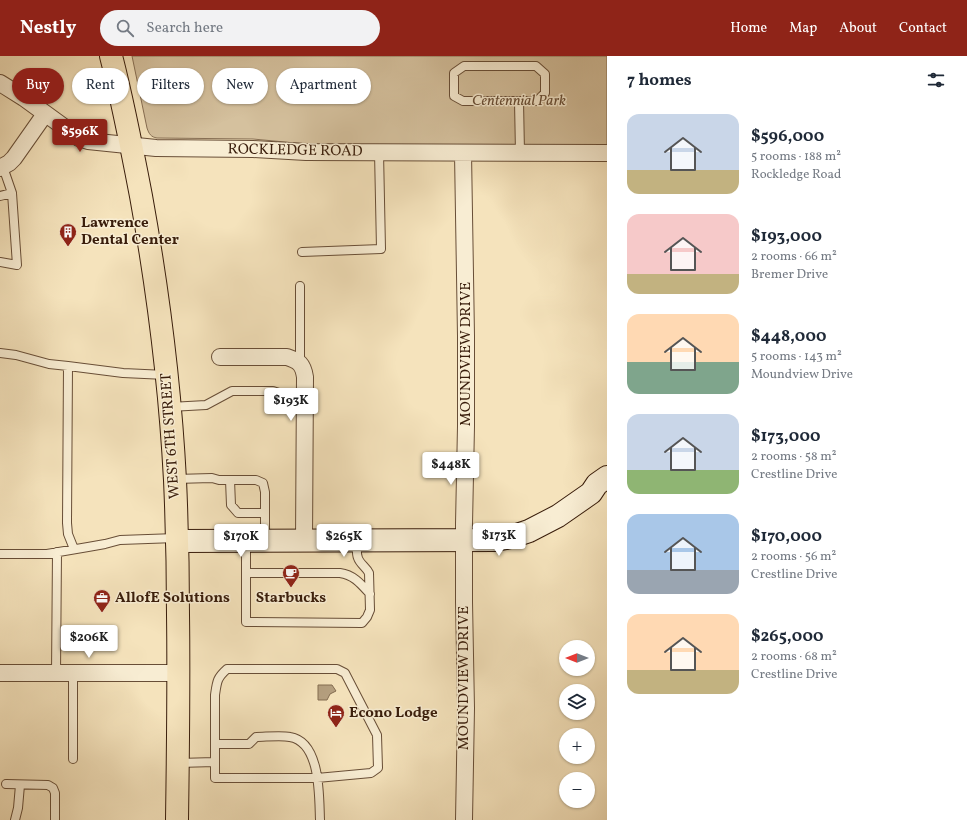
<!DOCTYPE html>
<html lang="en">
<head>
<meta charset="utf-8">
<style>
	:root { --surface:#fff; --page:#f2f2f3; --text:#1f2937; --muted:#747a83; --accent:#8f2418 }
	body { margin:0; font-family:Vollkorn,serif; background:var(--page); color:var(--text); height:100vh; display:flex; flex-direction:column; font-size:15px; white-space:nowrap }
	* { box-sizing:border-box; margin:0 }
	p { font-size:13px; color:var(--muted) }
	.icon { flex:none; width:22px; height:22px; fill:none; stroke:currentColor; stroke-width:2; stroke-linecap:round; stroke-linejoin:round }
	.map { position:relative; flex:1; overflow:hidden }
	.details { display:flex; flex-direction:column; background:var(--surface); width:360px }
	.details>* { flex:none }
	.banner { position:absolute; left:12px; top:12px; width:380px; height:36px; display:flex; gap:8px }
	.needle { width:26px; rotate:270deg }
	.buttons { position:absolute; left:559px; top:584px; display:grid; gap:8px }
	.buttons a { display:grid; place-items:center; width:36px; height:36px; border-radius:50%; background:var(--surface); box-shadow:0 1px 3px #0004; font-size:20px }
	.price { position:absolute; translate:-50% -34px; padding:0 9px; border-radius:4px; background:#fff; color:#222; font-size:13px; line-height:26px; filter:drop-shadow(0 1px 2px #0008) }
	.price::after { content:''; position:absolute; left:50%; top:24px; width:12px; height:9px; margin-left:-6px; background:inherit; clip-path:polygon(0 0,100% 0,50% 100%) }
	.price.current { background:var(--accent); color:#fff }
	ul { padding:0; list-style:none }
	li { display:flex; align-items:center; gap:12px; height:100px; padding:0 20px }
	li span { display:grid; place-items:center; flex:none; width:112px; height:80px; border-radius:12px; color:#555 }
	li>.icon { margin-inline-start:auto }
	span .icon { width:48px; height:48px; fill:#fffc; stroke-width:1 }
	li b { font-size:17px }
	h2 { display:flex; justify-content:space-between; align-items:center; height:48px; padding:0 20px; font-size:17px }
	.tag { padding:0 14px; border-radius:18px; background:var(--surface); box-shadow:0 1px 3px #0004; font-size:14px; line-height:36px }
	.tag.current { background:var(--accent); color:#fff }
	header { display:flex; align-items:center; gap:24px; box-sizing:border-box; height:56px; padding:0 20px; background:var(--accent); color:#fff }
	header strong { font-size:19px }
	nav { display:flex; gap:22px; margin-inline-start:auto; font-size:14px }
	.search { width:280px; height:36px; background:var(--page); display:flex; align-items:center; gap:10px; box-sizing:border-box; padding:0 14px; border-radius:22px; color:var(--muted); font-size:15px }
	main { display:flex; flex:1; min-height:0 }
	.map>svg:first-child { display:block }
	.green { fill:#d5c19e; stroke:#876f54 }
	.water { fill:#b5a080; stroke:#836c51 }
	.lines { fill:none; stroke-linecap:round; stroke-linejoin:round }
	.lane-casing { stroke:#684e37; stroke-width:10 }
	.street-casing { stroke:#684e37; stroke-width:18 }
	.secondary-casing { stroke:#391d0b; stroke-width:24 }
	.primary-casing { stroke:#391d0b; stroke-width:24 }
	.lane { stroke:#f8edd3; stroke-width:8 }
	.street { stroke:#f8edd3; stroke-width:16 }
	.secondary { stroke:#f8edd3; stroke-width:22 }
	.primary { stroke:#f5e3bc; stroke-width:22 }
	.labels { text-anchor:middle; dominant-baseline:central; stroke-width:3; stroke-linejoin:round; paint-order:stroke }
	.park-label { font-size:15px; font-style:italic; fill:#684e37; stroke:#f8edd3 }
	.street-label { font-size:15px; fill:#391d0b; stroke:#f8edd3 }
	.poi-label { font-size:15px; font-weight:bold; fill:#391d0b; stroke:#f8edd3; text-anchor:start }
</style>
</head>
<body>
<header>
<strong>Nestly</strong>
<div class="search"><svg class="icon" aria-label="search" viewBox="0 0 24 24"><circle cx="10" cy="10" r="6"/><path d="M15 15l6 6"/></svg>Search here</div>
<nav><a>Home</a><a>Map</a><a>About</a><a>Contact</a></nav>
</header>
<main>
<div class="map">
<svg width="607" height="764" viewBox="0 0 607 764">
	<rect width="100%" height="100%" fill="#f5e3bc"/>
	<filter id="stains"><feTurbulence type="fractalNoise" baseFrequency=".005" numOctaves="4"/><feColorMatrix values="0 0 0 0 .2 0 0 0 0 .09 0 0 0 0 .02 0 0 0 .5 -.17"/></filter>
	<radialGradient id="worn" r=".72"><stop offset=".6" stop-color="#630" stop-opacity="0"/><stop offset="1" stop-color="#630" stop-opacity=".3"/></radialGradient>
	<!-- green -->
	<path class="green" d="M 132,0 L 607,0 L 607,91 L 306,88 L 253,83 L 157,82 C 151,81 149,78 147,72 Z"/>
	<!-- water -->
	<path class="water" d="M 318,629 L 332,629 L 336,635 L 330,638 L 327,644 L 318,644 Z"/>
	<g class="lines">
		<!-- lane casing -->
		<g class="lane-casing">
			<path id="lane" d="M 464,10 L 536,10 L 545,18 L 545,37 L 537,45 L 463,45 L 454,40 L 454,17 Z
				M 519,45 L 520,97
				M 0,140 L 12,137
				M 302,196 L 381,193 L 379,96
				M 0,206 L 17,209 L 12,137 L 3,111
				M 300,230 L 300,307
				M 0,297 L 16,299 L 49,308 L 68,310 L 123,317 L 166,319
				M 68,310 L 67,467 L 68,478 L 74,493
				M 170,351 L 206,349 L 232,335 L 273,335 L 288,340 L 305,341
				M 175,423 L 212,422 L 219,424 L 256,424 L 263,427 L 265,436 L 265,484
				M 230,424 L 231,449 L 238,457 L 265,457
				M 246,486 L 246,566 L 362,567 L 367,561 L 370,554 L 369,517 C 366,511 360,508 358,502 C 356,497 357,491 357,485
				M 0,498 L 47,498 L 88,491 L 105,488 L 120,484 L 176,482
				M 246,517 L 340,517 C 354,519 361,528 370,538
				M 227,613 L 337,613 L 345,617 L 377,679 L 378,712 L 371,717 L 317,722 L 215,722 L 215,639 C 217,625 217,622 227,613 Z
				M 56,617 L 57,496
				M 73,617 L 73,703
				M 215,688 L 249,688 L 256,681 C 265,681 281,679 290,681 C 321,686 319,741 320,764
				M 178,707 L 215,706
				M 6,728 L 48,729 L 53,732 L 55,737 L 55,764
				M 15,764 L 18,752 L 20,729"/>
		</g>
		<!-- street casing -->
		<g class="street-casing">
			<path id="street" d="M 0,27 L 24,42 L 79,82 L 88,85 L 156,92 L 253,93 L 306,96 L 607,97
				M 463,97 L 466,280 L 466,370 L 464,468 L 464,546 L 466,652 L 464,764
				M 0,112 L 9,107 L 14,102 L 45,58
				M 220,301 L 287,301 C 299,305 303,308 305,321 L 304,485
				M 0,617 L 178,617"/>
		</g>
		<!-- secondary casing -->
		<g class="secondary-casing">
			<path id="secondary" d="M 177,485 L 495,484 L 511,481 L 529,475 L 558,460 L 591,437 L 597,428 L 607,421"/>
		</g>
		<!-- primary casing -->
		<g class="primary-casing">
			<path id="primary" d="M 111,0 C 123,46 132,93 141,140 C 158,234 170,329 175,424 C 177,469 178,514 178,559 C 179,627 178,696 177,764"/>
		</g>
		<!-- lane -->
		<use href="#lane" class="lane"/>
		<!-- street -->
		<use href="#street" class="street"/>
		<!-- secondary -->
		<use href="#secondary" class="secondary"/>
		<!-- primary -->
		<use href="#primary" class="primary"/>
	</g>
	<!-- icons -->
	<defs>
		<g id="building-pin" transform="scale(0.9)"><path d="M0 17L-7.5 6A9.5 9.5 0 1 1 7.5 6Z" fill="#8f2418" stroke="#f8edd3"/><path d="M-4-6H4V6H1V3H-1V6H-4ZM-2.5-4.3h1.7v1.8h-1.7ZM.8-4.3h1.7v1.8H.8ZM-2.5-1h1.7V.8h-1.7ZM.8-1h1.7V.8H.8Z" fill="#fff"/></g>
		<g id="cafe-pin" transform="scale(0.9)"><path d="M0 17L-7.5 6A9.5 9.5 0 1 1 7.5 6Z" fill="#8f2418" stroke="#f8edd3"/><path d="M-5.5-4.5H6V0H3Q3 3.5 0 3.5H-2.5Q-5.5 3.5-5.5 0ZM3-3.2v2h1.7v-2ZM-6 4.5H4V6H-6Z" fill="#fff"/></g>
		<g id="office-pin" transform="scale(0.9)"><path d="M0 17L-7.5 6A9.5 9.5 0 1 1 7.5 6Z" fill="#8f2418" stroke="#f8edd3"/><path d="M-6-3h4V-5.5h4V-3h4V5H-6ZM-1-4.5V-3h2v-1.5ZM-6 0V1H6V0Z" fill="#fff"/></g>
		<g id="hotel-pin" transform="scale(0.9)"><path d="M0 17L-7.5 6A9.5 9.5 0 1 1 7.5 6Z" fill="#8f2418" stroke="#f8edd3"/><path d="M-6-4.5h1.5V1H6V5H4.5V3h-9V5H-6ZM-4 0a1.8 1.8 0 1 1 3.6 0ZM.5 0V-2.5h3Q6-2.5 6 0Z" fill="#fff"/></g>
	</defs>
	<g fill-rule="evenodd">
		<use href="#building-pin" x="68" y="176"/>
		<use href="#cafe-pin" x="291" y="517"/>
		<use href="#office-pin" x="102" y="542"/>
		<use href="#hotel-pin" x="336" y="657"/>
	</g>
	<g class="labels">
		<!-- park labels -->
		<g class="park-label">
			<text x="519" y="45">Centennial Park</text>
		</g>
		<!-- street labels -->
		<g class="street-label">
			<text transform="translate(295 95) rotate(1)">ROCKLEDGE ROAD</text>
			<text transform="translate(466 298) rotate(-90)">MOUNDVIEW DRIVE</text>
			<text transform="translate(171 380) rotate(-94)">WEST 6TH STREET</text>
			<text transform="translate(464 622) rotate(-90)">MOUNDVIEW DRIVE</text>
		</g>
		<!-- poi labels -->
		<g class="poi-label">
			<text x="81" y="167">Lawrence<tspan x="81" dy="17">Dental Center</tspan></text>
			<text x="115" y="542">AllofE Solutions</text>
			<text x="291" y="542" text-anchor="middle">Starbucks</text>
			<text x="349" y="657">Econo Lodge</text>
		</g>
	</g>
	<rect width="100%" height="100%" filter="url(#stains)"/>
	<rect width="100%" height="100%" fill="url(#worn)"/>
</svg>
<div class="buttons">
<a><svg class="needle" viewBox="-14 -14 28 28"><path d="M0-13l5 13h-10z" fill="#e53935"/><path d="M0 13l5-13h-10z" fill="#747a83"/></svg></a>
<a><svg class="icon" aria-label="layers" viewBox="0 0 24 24"><path d="M12 4l9 5-9 5-9-5zM3 14l9 5 9-5"/></svg></a>
<a>+</a>
<a>−</a>
</div>
<b class="price current" style="left:80px;top:97px">$596K</b>
<b class="price" style="left:291px;top:366px">$193K</b>
<b class="price" style="left:451px;top:430px">$448K</b>
<b class="price" style="left:499px;top:501px">$173K</b>
<b class="price" style="left:241px;top:502px">$170K</b>
<b class="price" style="left:344px;top:502px">$265K</b>
<b class="price" style="left:89px;top:603px">$206K</b>
<div class="banner">
<a class="tag current">Buy</a>
<a class="tag">Rent</a>
<a class="tag">Filters</a>
<a class="tag">New</a>
<a class="tag">Apartment</a>
</div>
</div>
<section class="details">
<h2>7 homes<svg class="icon" aria-label="filters" viewBox="0 0 24 24"><path d="M4 7h16M4 17h16"/><circle cx="9" cy="7" r="2"/><circle cx="15" cy="17" r="2"/></svg></h2>
<ul>
<li><span style="background:linear-gradient(#c9d6e8 70%,#c2b280 0)"><svg class="icon" aria-label="home" viewBox="0 0 24 24"><path d="M3 11l9-7 9 7M6 9v11h12V9"/></svg></span><div><b>$596,000</b><p>5 rooms · 188 m²</p><p>Rockledge Road</p></div></li>
<li><span style="background:linear-gradient(#f6c9c9 75%,#c2b280 0)"><svg class="icon" aria-label="home" viewBox="0 0 24 24"><path d="M3 11l9-7 9 7M6 9v11h12V9"/></svg></span><div><b>$193,000</b><p>2 rooms · 66 m²</p><p>Bremer Drive</p></div></li>
<li><span style="background:linear-gradient(#ffd9b3 60%,#7fa58c 0)"><svg class="icon" aria-label="home" viewBox="0 0 24 24"><path d="M3 11l9-7 9 7M6 9v11h12V9"/></svg></span><div><b>$448,000</b><p>5 rooms · 143 m²</p><p>Moundview Drive</p></div></li>
<li><span style="background:linear-gradient(#c9d6e8 70%,#8fb573 0)"><svg class="icon" aria-label="home" viewBox="0 0 24 24"><path d="M3 11l9-7 9 7M6 9v11h12V9"/></svg></span><div><b>$173,000</b><p>2 rooms · 58 m²</p><p>Crestline Drive</p></div></li>
<li><span style="background:linear-gradient(#a9c7e8 70%,#9aa5b1 0)"><svg class="icon" aria-label="home" viewBox="0 0 24 24"><path d="M3 11l9-7 9 7M6 9v11h12V9"/></svg></span><div><b>$170,000</b><p>2 rooms · 56 m²</p><p>Crestline Drive</p></div></li>
<li><span style="background:linear-gradient(#ffd9b3 70%,#c2b280 0)"><svg class="icon" aria-label="home" viewBox="0 0 24 24"><path d="M3 11l9-7 9 7M6 9v11h12V9"/></svg></span><div><b>$265,000</b><p>2 rooms · 68 m²</p><p>Crestline Drive</p></div></li>
</ul>
</section>
</main>
</body>
</html>
